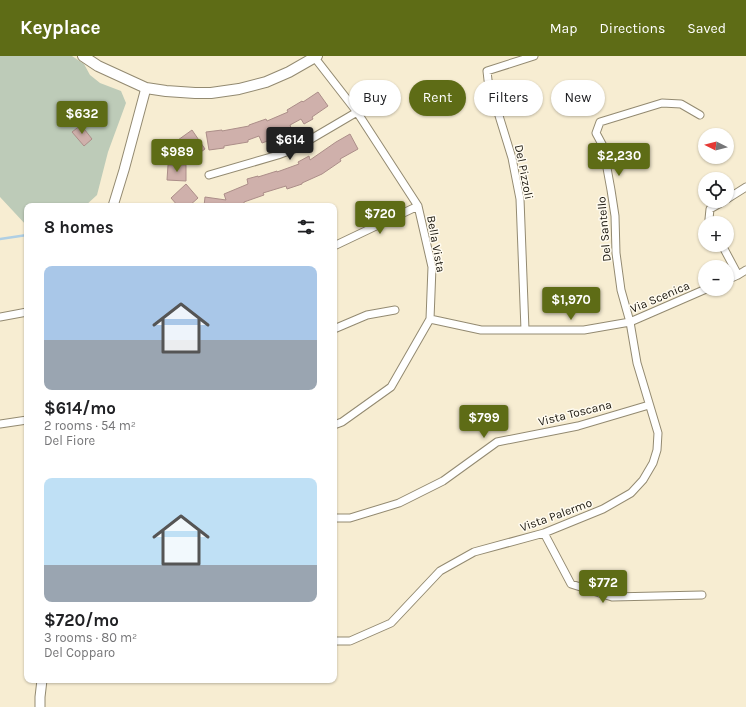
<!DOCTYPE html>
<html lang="en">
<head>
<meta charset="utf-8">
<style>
	:root { --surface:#fff; --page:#f6f6f6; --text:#202124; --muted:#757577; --accent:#5e6c16 }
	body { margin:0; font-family:Karla,sans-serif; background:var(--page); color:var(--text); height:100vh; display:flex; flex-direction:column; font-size:15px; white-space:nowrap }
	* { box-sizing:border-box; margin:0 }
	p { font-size:13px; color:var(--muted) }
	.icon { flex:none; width:22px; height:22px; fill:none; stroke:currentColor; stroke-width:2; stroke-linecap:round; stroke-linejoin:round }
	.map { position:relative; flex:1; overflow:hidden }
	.sheet { position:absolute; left:24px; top:147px; width:313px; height:480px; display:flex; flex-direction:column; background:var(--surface); border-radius:8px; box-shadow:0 1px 3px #0004 }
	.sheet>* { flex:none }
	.top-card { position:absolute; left:349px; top:24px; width:337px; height:36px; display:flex; gap:8px }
	.needle { width:26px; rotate:276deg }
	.tools { position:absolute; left:698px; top:72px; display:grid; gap:8px }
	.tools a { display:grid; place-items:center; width:36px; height:36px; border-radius:50%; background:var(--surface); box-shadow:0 1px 3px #0004; font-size:20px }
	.price { position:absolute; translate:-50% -34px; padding:0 9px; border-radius:4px; background:var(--accent); color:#fff; font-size:13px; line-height:26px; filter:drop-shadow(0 1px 2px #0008) }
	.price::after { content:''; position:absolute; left:50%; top:24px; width:12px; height:9px; margin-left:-6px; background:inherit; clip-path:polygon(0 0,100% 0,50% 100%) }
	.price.on { background:#222; color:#fff }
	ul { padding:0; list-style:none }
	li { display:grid; align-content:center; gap:8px; height:212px; padding:0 20px }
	li span { display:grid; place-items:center; height:124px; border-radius:8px; color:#555 }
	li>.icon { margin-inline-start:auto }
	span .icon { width:72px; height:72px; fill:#fffc; stroke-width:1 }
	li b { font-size:17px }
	h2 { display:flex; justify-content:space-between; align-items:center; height:48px; padding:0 20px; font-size:17px }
	.tag { padding:0 14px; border-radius:18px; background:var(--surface); box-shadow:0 1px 3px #0004; font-size:14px; line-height:36px }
	.tag.on { background:var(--accent); color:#fff }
	header { display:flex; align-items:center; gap:24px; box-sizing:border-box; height:56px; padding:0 20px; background:var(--accent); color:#fff }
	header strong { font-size:19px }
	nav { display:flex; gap:22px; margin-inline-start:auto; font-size:14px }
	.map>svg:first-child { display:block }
	.green { fill:#bdcbb8 }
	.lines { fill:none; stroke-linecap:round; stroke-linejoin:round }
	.stream { stroke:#afcfe4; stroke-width:2.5 }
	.building { fill:#cfb0ab; stroke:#ac8e89 }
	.minor-casing { stroke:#938a71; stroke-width:9 }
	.tertiary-casing { stroke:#938a71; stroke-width:11 }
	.secondary-casing { stroke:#938a71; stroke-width:12 }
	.minor { stroke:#fff; stroke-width:7 }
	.tertiary { stroke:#fff; stroke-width:9 }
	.secondary { stroke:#fff; stroke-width:10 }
	.labels { text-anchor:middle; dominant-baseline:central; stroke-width:3; stroke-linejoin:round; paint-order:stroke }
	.street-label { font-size:12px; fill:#19150c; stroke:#fffbf0 }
</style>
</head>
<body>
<header>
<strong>Keyplace</strong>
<nav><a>Map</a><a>Directions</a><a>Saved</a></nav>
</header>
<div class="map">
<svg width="746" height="651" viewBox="0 0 746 651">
	<rect width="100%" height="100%" fill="#f7edd2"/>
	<!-- green -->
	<path class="green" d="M 0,0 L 72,0 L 84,8 L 90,19 L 100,27 L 121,35 L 126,47 L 108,96 L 97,139 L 85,150 L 27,150 L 27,170 L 0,141 Z"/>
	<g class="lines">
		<!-- stream -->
		<path class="stream" d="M 0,183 L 27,179"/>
	</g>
	<!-- building -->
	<path class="building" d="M 318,36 L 328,50 L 312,61 L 313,63 L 304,68 L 301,63 L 290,69 L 291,72 L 272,80 L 273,83 L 262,87 L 259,80 L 248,84 L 248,86 L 224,90 L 224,92 L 209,94 L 206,76 L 222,74 L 222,75 L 249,70 L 249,69 L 266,63 L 267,65 L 288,56 L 287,54 L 302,45 L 303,46 Z
		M 81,69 L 92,83 L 84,90 L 72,76 Z
		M 192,74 L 205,93 L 191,103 L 178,84 Z
		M 350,78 L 358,93 L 340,103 L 341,105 L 322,118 L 302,127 L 302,128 L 287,133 L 286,130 L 263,137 L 264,139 L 244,146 L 244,150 L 204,150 L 205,141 L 226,144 L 224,138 L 248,128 L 247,123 L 258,120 L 258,121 L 277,115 L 277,116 L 299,108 L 298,106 L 309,100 L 310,104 L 336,86 Z
		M 168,109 L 186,109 L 186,125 L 167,124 Z
		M 186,128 L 198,142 L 189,150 L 178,150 L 171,142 Z"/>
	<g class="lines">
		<!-- minor casing -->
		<g class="minor-casing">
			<path id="minor" d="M 315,2 L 357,56 L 418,150 L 432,211 L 430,263 L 391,331 L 342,366 L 334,369
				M 209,119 L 278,99 L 294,93 L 357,56
				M 727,143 L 746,131
				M 711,167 L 709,163 L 710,153 L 724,145
				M 722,189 L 738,219
				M 334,190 L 418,150
				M 727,224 L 738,219 L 746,214
				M 0,261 L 27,256
				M 430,263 L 481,274 L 584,274 L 630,266 L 706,233
				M 334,273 L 367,259 L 395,254
				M 525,274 L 520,143 L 512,102 L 488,24 L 487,15 L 534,0
				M 0,368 L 27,364
				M 334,462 L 350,462 L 399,447 L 443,425 L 497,386 L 578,370 L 649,349
				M 544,477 L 571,528 L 612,541 L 702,539
				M 334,585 L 350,585 L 391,567 L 440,515 L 474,496 L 544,477 L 603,453 L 631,437 L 643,424 L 653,407 L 657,394 L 658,377 L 637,307 L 630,266 L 621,234 L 616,197 L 615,160 L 611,134 L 603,90 L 596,77 L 600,66 L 662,47 L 681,48 L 700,59"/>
		</g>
		<!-- tertiary casing -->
		<g class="tertiary-casing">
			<path id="tertiary" d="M 113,150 L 124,114 L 146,32
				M 40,651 L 40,641 L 42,624"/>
		</g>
		<!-- secondary casing -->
		<g class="secondary-casing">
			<path id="secondary" d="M 83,0 L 98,10 L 146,32 L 166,35 L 195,37 L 211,37 L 239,33 L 266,26 L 289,16 L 317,0"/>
		</g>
		<!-- minor -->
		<use href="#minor" class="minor"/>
		<!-- tertiary -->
		<use href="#tertiary" class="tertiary"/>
		<!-- secondary -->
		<use href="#secondary" class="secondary"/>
	</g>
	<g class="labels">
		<!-- street labels -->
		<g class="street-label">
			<text transform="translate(524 116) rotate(79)">Del Pizzoli</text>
			<text transform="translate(604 173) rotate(-95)">Del Santello</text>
			<text transform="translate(436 188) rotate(80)">Bella Vista</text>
			<text transform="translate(660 241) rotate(-23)">Via Scenica</text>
			<text transform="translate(575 357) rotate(-14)">Vista Toscana</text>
			<text transform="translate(556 459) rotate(-20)">Vista Palermo</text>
		</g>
	</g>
</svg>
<div class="tools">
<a><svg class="needle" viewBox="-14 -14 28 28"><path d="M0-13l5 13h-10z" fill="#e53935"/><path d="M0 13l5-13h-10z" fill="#757577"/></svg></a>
<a><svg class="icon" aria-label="locate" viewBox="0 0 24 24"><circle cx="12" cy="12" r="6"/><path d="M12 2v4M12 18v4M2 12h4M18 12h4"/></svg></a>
<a>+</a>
<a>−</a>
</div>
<b class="price" style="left:82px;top:79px">$632</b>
<b class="price on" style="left:290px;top:105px">$614</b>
<b class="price" style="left:177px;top:117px">$989</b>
<b class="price" style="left:619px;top:121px">$2,230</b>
<b class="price" style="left:380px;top:179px">$720</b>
<b class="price" style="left:571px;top:265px">$1,970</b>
<b class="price" style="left:484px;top:383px">$799</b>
<b class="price" style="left:603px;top:548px">$772</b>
<div class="top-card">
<a class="tag">Buy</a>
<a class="tag on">Rent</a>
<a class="tag">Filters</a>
<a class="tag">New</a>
</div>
<section class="sheet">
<h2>8 homes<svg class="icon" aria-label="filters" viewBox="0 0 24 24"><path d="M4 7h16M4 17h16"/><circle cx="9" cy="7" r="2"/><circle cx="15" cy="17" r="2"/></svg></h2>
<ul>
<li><span style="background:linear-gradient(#a9c7e8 60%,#9aa5b1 0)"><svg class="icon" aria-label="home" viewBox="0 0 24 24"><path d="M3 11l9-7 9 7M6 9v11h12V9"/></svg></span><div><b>$614/mo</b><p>2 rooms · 54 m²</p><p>Del Fiore</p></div></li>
<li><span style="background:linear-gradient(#bfe0f5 70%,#9aa5b1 0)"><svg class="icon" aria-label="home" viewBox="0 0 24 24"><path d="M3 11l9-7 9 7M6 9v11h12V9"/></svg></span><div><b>$720/mo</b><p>3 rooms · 80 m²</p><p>Del Copparo</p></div></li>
</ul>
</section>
</div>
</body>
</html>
